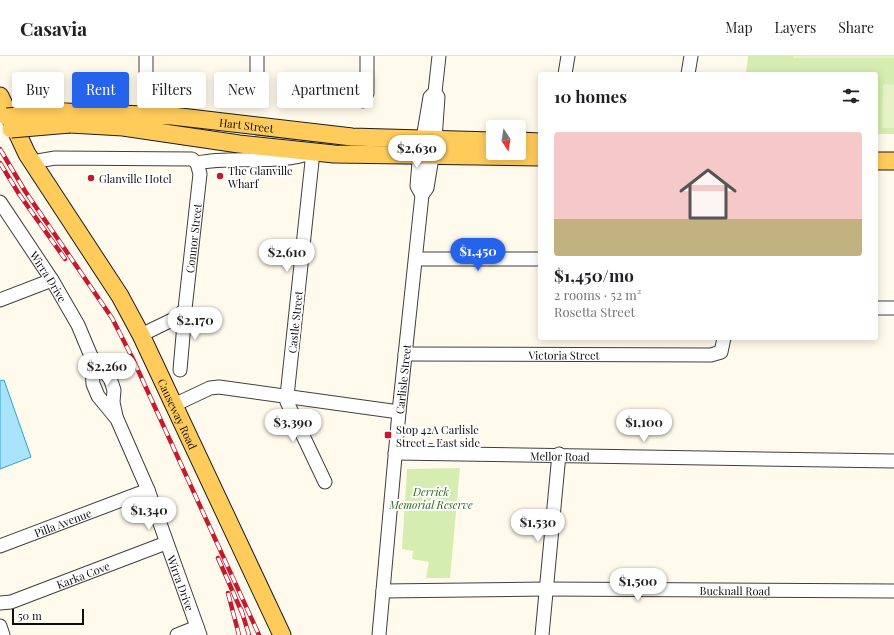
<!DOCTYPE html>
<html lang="en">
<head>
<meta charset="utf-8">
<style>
	:root { --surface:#fff; --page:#f6f6f6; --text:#202124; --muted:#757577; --line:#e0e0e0; --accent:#2563eb }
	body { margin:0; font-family:"Playfair Display",serif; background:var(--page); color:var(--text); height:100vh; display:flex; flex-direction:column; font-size:15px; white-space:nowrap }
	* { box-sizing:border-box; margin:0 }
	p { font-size:13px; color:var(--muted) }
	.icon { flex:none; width:22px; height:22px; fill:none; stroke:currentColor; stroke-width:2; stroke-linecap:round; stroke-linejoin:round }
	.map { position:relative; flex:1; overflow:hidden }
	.details { position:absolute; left:538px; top:16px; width:340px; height:268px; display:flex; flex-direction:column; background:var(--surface); border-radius:4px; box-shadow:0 2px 10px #0003 }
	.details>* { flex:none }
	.hud { position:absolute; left:12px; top:16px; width:380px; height:36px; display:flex; gap:8px }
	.needle { width:26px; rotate:168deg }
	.controls { position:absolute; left:486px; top:64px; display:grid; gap:8px }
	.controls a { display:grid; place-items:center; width:40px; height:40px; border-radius:4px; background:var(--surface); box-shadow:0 2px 10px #0003; font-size:20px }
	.scale { position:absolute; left:12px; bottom:10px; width:72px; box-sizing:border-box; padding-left:4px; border:2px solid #0c0c0c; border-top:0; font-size:11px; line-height:14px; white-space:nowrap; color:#0c0c0c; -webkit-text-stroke:3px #fff; paint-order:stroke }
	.price { position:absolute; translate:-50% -34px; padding:0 9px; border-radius:14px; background:#fff; color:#222; font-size:13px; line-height:26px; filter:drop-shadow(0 1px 2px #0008) }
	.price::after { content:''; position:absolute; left:50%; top:24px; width:12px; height:9px; margin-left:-6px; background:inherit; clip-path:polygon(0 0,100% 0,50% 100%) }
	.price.active { background:var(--accent); color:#fff }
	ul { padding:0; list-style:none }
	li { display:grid; align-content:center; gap:8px; height:212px; padding:0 16px }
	li span { display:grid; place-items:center; height:124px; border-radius:4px; color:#555 }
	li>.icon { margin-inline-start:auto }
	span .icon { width:72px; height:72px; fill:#fffc; stroke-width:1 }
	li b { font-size:17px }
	h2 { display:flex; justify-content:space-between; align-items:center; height:48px; padding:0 16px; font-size:17px }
	.chip { padding:0 14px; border-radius:4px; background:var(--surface); box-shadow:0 2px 10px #0003; font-size:14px; line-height:36px }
	.chip.active { background:var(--accent); color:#fff }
	header { display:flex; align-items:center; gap:24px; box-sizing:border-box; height:56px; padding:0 20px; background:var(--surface); border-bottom:1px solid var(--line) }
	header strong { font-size:19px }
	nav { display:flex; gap:22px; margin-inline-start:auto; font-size:14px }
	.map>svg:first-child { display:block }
	.green { fill:#d5edb1 }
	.pitch { fill:#e6f3c4 }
	.water { fill:#aae3fc; stroke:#2aa1da }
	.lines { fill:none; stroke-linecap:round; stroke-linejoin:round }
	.minor-casing { stroke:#3f3f3f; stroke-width:15 }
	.major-casing { stroke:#1d1d1d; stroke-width:19 }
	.minor { stroke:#fff; stroke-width:13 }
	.major { stroke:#ffcb5b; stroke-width:17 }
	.rail-casing { stroke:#c8182d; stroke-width:4.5 }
	.rail { stroke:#fff; stroke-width:3; stroke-dasharray:9; stroke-linecap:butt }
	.major-bridge-casing { stroke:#1d1d1d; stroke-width:19; stroke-linecap:butt }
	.major-bridge { stroke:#ffcb5b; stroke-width:17 }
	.poi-dot { fill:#c8182d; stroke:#fff; stroke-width:1.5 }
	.labels { text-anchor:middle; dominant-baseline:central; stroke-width:4; stroke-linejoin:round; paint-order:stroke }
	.street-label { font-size:11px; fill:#0c0c0c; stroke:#fff }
	.poi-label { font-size:11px; fill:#0c0c0c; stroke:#fff; text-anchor:start }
	.park-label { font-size:11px; font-style:italic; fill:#2e6917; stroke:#fff }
</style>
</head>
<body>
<header>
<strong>Casavia</strong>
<nav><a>Map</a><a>Layers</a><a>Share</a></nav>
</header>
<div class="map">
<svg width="894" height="579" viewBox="0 0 894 579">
	<rect width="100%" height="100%" fill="#fffaeb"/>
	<!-- green -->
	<path class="green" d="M 748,0 L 894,0 L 894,78 L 876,78 L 876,18 L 746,18 Z
		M 460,412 L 450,522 L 426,522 L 429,506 L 412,503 L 413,495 L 402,493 L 407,413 Z"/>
	<!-- pitch -->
	<path class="pitch" d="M 793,0 L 894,0 L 894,2 L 793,2 Z
		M 883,28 L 894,29 L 894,72 L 882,72 Z"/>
	<!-- water -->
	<path class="water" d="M 4,324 L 31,401 L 0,413 L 0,325 Z"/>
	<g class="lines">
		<!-- minor casing -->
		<g class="minor-casing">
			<g id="minor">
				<path d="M 257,0 L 257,35 L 259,42"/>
				<path d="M 565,18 L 568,0"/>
				<path d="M 688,18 L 691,0"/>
				<path d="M 146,22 L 146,0"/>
				<path d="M 363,45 L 367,37 L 367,0"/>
				<path d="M 32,106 L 55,102 L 192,103 L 197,107 C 235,99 277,110 313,96 L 287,340 L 287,346 L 325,426"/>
				<path d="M 422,139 L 417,130 L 419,106 L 430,41 L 435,36 L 439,0"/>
				<path id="s1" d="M 0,146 L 52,224 L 78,269 L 91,300 L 110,322 L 114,334 L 113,346 L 116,360"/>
				<path d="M 416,203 L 540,203"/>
				<path d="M 0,244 L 52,224"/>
				<path d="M 876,252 L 894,252"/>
				<path id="s2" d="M 141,279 L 178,261 L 185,253 L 200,118 L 197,107"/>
				<path id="s3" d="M 405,298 L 711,299 L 721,296 L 724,282"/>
				<path id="s4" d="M 91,300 L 93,328 L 98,340 L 117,363 L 148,434 L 200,579"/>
				<path d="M 180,314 L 184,268 L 183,257"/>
				<path d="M 174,349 L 210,332 L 219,331 L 399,356"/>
				<path id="s5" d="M 395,397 L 894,405"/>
				<path id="s6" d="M 0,490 L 148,434"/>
				<path id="s7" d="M 383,535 L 546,533 L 894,535"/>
				<path id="s8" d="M 0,547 L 11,546 L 166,487"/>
				<path d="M 0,570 L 3,579"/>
				<path d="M 177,579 L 197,571"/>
				<path id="s9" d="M 379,579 L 399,356 L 422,139 L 427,132 L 435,83 L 438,41 L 435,36"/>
				<path d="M 542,579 L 559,398"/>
			</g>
		</g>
		<!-- major casing -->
		<g class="major-casing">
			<g id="major">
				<path id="s10" d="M 0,40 L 27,98 L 120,240 L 141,279 L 282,579"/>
				<path id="s11" d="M 65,56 L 172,60 L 352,81 L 493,85"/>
				<path d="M 70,68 L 123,71 L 239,88 L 334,98 L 540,101"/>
				<path d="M 519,85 L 540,86"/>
				<path d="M 876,105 L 894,105"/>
			</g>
		</g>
		<!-- minor -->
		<use href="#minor" class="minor"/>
		<!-- major -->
		<use href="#major" class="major"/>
		<!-- rail casing -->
		<g class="rail-casing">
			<path id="rail" d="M 0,93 L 25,135 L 112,262 L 132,301 L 259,579
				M 0,107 L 19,138 L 65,203
				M 218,502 L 243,559
				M 228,537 L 239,579
				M 241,553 L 249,579"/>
		</g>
		<!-- rail -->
		<use href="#rail" class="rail"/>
		<!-- major-bridge casing -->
		<g class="major-bridge-casing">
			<path id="major-bridge" d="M 7,61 L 65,56
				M 11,73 L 70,68"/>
		</g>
		<!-- major-bridge -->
		<use href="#major-bridge" class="major-bridge"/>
	</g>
	<!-- markers -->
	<g class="poi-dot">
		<circle cx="220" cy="120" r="4"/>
		<circle cx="91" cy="122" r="4"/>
		<rect x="384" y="375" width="8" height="8" rx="2"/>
	</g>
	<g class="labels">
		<!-- street labels -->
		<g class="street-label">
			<text stroke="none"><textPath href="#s11" startOffset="182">Hart Street</textPath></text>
			<text stroke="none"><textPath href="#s2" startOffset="123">Connor Street</textPath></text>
			<text stroke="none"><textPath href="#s1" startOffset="89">Wirra Drive</textPath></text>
			<text transform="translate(295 266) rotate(-84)">Castle Street</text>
			<text stroke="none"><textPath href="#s3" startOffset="159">Victoria Street</textPath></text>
			<text stroke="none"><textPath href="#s9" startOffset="257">Carlisle Street</textPath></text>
			<text stroke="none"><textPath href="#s10" startOffset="365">Causeway Road</textPath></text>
			<text stroke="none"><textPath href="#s5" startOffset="165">Mellor Road</textPath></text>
			<text stroke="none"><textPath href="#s6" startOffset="67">Pilla Avenue</textPath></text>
			<text stroke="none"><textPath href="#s8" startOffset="88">Karka Cove</textPath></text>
			<text stroke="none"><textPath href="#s4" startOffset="247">Wirra Drive</textPath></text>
			<text stroke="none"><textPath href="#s7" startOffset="352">Bucknall Road</textPath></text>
		</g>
		<!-- poi labels -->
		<g class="poi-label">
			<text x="228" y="114">The Glanville<tspan x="228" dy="13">Wharf</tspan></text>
			<text x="99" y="122">Glanville Hotel</text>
			<text x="396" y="373">Stop 42A Carlisle<tspan x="396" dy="13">Street - East side</tspan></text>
		</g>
		<!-- park labels -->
		<g class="park-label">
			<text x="431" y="435">Derrick<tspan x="431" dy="13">Memorial Reserve</tspan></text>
		</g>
	</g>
</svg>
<div class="controls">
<a><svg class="needle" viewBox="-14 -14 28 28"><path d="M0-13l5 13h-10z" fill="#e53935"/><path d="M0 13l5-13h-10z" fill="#757577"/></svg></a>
</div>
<div class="scale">50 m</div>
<b class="price" style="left:417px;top:113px">$2,630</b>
<b class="price active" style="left:478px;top:216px">$1,450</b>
<b class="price" style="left:287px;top:217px">$2,610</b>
<b class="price" style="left:195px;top:285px">$2,170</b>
<b class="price" style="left:107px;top:331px">$2,260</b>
<b class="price" style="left:293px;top:387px">$3,390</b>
<b class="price" style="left:644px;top:387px">$1,100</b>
<b class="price" style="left:149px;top:475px">$1,340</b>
<b class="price" style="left:538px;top:487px">$1,530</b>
<b class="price" style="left:638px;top:546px">$1,500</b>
<div class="hud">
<a class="chip">Buy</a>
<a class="chip active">Rent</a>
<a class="chip">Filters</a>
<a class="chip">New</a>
<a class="chip">Apartment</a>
</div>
<section class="details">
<h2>10 homes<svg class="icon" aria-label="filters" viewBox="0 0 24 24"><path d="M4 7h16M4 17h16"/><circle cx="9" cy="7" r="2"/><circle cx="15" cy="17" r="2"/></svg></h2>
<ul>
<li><span style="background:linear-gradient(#f6c9c9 70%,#c2b280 0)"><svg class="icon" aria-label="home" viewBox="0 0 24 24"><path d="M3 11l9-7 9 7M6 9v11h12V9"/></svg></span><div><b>$1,450/mo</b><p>2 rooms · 52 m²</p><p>Rosetta Street</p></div></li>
</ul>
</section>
</div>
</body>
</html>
